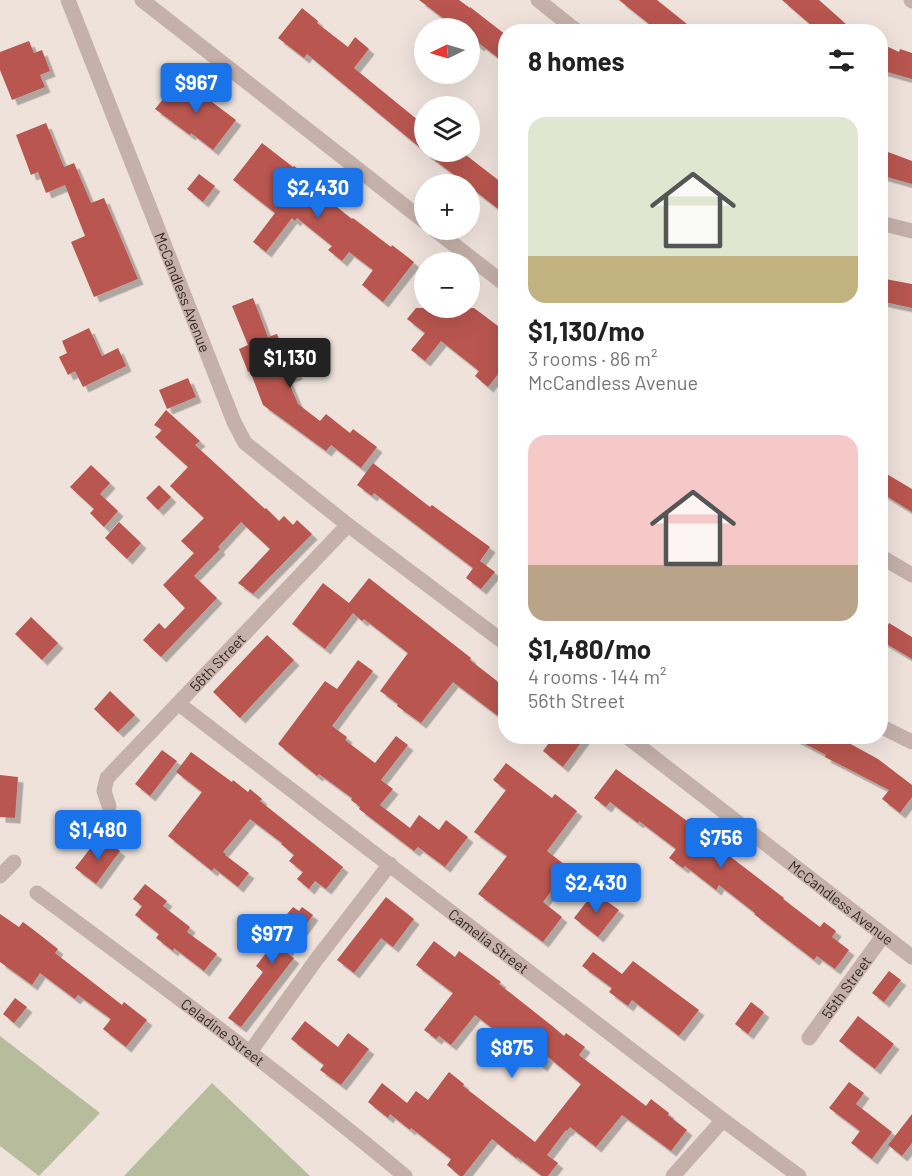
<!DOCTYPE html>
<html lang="en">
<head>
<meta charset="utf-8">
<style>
	:root { --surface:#fff; --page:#f2f2f2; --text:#222; --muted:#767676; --accent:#1a73e8 }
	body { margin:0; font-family:Barlow,sans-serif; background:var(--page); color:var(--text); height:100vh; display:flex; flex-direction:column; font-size:22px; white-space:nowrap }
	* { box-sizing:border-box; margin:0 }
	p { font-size:20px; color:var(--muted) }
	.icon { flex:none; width:33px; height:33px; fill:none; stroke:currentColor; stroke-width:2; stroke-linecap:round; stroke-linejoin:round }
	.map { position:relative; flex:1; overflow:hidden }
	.sheet { position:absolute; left:498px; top:24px; width:390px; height:720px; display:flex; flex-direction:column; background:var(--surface); border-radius:24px; box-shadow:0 6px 24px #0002 }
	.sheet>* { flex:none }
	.needle { width:39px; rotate:265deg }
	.fabs { position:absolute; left:414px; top:18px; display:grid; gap:12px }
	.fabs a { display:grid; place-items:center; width:66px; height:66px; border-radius:50%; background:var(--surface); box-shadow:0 6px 24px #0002; font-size:30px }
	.price { position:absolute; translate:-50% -51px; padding:0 14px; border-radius:6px; background:var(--accent); color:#fff; font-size:20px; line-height:39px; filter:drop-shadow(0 2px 3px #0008) }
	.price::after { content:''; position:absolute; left:50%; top:36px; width:18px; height:14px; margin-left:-9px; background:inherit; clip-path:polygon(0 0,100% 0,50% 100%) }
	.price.current { background:#222; color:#fff }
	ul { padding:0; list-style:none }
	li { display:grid; align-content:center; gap:12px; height:318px; padding:0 30px }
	li span { display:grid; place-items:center; height:186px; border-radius:18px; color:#555 }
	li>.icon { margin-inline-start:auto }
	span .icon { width:108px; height:108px; fill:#fffc; stroke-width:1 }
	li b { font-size:26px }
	h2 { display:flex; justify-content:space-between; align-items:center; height:72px; padding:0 30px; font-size:26px }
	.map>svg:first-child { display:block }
	.green { fill:#b7bc9d }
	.building { fill:#b85750; filter:url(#shadow) }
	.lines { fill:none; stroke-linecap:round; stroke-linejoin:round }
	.minor { stroke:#c5b1a9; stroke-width:15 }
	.tertiary { stroke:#c5b1a9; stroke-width:15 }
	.labels { text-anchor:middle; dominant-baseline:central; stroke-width:6; stroke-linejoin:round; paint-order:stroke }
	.street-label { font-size:15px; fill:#332928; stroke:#f7ede7 }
</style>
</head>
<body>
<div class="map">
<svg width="912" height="1176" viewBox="0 0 912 1176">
	<defs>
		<filter id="shadow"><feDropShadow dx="5.5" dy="5.5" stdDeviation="0" flood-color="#0004"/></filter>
	</defs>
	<rect width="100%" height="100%" fill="#eee2db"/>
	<!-- green -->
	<path class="green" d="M 0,1036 L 100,1113 L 39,1176 L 0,1146 Z
		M 212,1083 L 310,1176 L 124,1176 Z"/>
	<!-- building -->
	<path class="building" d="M 419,0 L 459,0 L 470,8 L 470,7 L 506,35 L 506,64 L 480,44 L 479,46 L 470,39 L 470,28 L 456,28 Z
		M 619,0 L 657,0 L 697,32 L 659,32 Z
		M 782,0 L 819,0 L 855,32 L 819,32 Z
		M 302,8 L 318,21 L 317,23 L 348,47 L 355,37 L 369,49 L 354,68 L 424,125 L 424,151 L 307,54 L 304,58 L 278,38 Z
		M 29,41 L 34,53 L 42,50 L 50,71 L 40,75 L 45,87 L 12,100 L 0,70 L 0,52 Z
		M 880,43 L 899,52 L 900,49 L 912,53 L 912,79 L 880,70 Z
		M 180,78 L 236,120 L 213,150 L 191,133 L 190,135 L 155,109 Z
		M 46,123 L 64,167 L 74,163 L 91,203 L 104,198 L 138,279 L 94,297 L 71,242 L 85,236 L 65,185 L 46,193 L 38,172 L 31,175 L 16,135 Z
		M 262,143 L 293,167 L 294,166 L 322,186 L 318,192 L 352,219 L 353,218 L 391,247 L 392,245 L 414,262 L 383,302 L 362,285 L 373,270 L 349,252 L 342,261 L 328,250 L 332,246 L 297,218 L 295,221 L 292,218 L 266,252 L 253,242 L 275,213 L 233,180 Z
		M 880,149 L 912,161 L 912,184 L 880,175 Z
		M 424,152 L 462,152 L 506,186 L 506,215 L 470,187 L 470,184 L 466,184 Z
		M 199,174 L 215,186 L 203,202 L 187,189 Z
		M 880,278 L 912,284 L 912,308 L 880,301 Z
		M 253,298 L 268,337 L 277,334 L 288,360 L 291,359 L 297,374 L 287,378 L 298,404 L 320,421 L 326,414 L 350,433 L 353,429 L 377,447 L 361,468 L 331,445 L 326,451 L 263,405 L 250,371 L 248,372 L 239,349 L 248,345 L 232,306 Z
		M 416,308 L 474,308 L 506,332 L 506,364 L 488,387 L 475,376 L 479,371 L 441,341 L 425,361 L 411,350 L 425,333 L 407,319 Z
		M 89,328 L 102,356 L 118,348 L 126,366 L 83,387 L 75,371 L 68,375 L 59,357 L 67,353 L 62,341 Z
		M 188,378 L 196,397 L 167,409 L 159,390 Z
		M 166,410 L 200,441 L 195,445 L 265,509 L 266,508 L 279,521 L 284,516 L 293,525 L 297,520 L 312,534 L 253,594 L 238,583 L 270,549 L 241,522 L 218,547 L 220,549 L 194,576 L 217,598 L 161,657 L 143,640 L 159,623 L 165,629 L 185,608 L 163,585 L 194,553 L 181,541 L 204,518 L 170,486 L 188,467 L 155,437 L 162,430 L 154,425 Z
		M 373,463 L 430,507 L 432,505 L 490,547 L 480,561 L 495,572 L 481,589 L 466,578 L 473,568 L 374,493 L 372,496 L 357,485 Z
		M 91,465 L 110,483 L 100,494 L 118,511 L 104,527 L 90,513 L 94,509 L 70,487 Z
		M 880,470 L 912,489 L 912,512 L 880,492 Z
		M 159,485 L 171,497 L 158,510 L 146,498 Z
		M 119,522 L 141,543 L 127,559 L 105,538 Z
		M 369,578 L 471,658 L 470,660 L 506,688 L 506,722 L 453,682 L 421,723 L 397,706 L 398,704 L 380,691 L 408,653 L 364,619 L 362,621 L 353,613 L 325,649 L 292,624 L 323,583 L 349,603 Z
		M 31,617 L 58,643 L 42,660 L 15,634 Z
		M 889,623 L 912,637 L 912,659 L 880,640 L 880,637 Z
		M 267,635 L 294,660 L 240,718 L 213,692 Z
		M 358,660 L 373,671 L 332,726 L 347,737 L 345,740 L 375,763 L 396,736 L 408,745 L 381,780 L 393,789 L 380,805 L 410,828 L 419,815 L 439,830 L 446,820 L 468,837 L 445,867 L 418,847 L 414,851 L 359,809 L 360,807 L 351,800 L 352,798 L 319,774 L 317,776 L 278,744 L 325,681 L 337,689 Z
		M 110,691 L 135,715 L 118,732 L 94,709 Z
		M 554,736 L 586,736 L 563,767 L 543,751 Z
		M 790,736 L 836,736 L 878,759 L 912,785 L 912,797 L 900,813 L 882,799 L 889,790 L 825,757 L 826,755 Z
		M 162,750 L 177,761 L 150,796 L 135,784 Z
		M 191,752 L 232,782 L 233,780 L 248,792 L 250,789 L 262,799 L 260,801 L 343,867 L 326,889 L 315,881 L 309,889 L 297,879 L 303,872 L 289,861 L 294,855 L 281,844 L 282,843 L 250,819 L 223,852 L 226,854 L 225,855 L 249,873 L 238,887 L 214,868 L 212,871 L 168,836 L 202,792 L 176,772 Z
		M 506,763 L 552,798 L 555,794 L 577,811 L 547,851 L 569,868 L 543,902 L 562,917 L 543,942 L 478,894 L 507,856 L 474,832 L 506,790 L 493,780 Z
		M 616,769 L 694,826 L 696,822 L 710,832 L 706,838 L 784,898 L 783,899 L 820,927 L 824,922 L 836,931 L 832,937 L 849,950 L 835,969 L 817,956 L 814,960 L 754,914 L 755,913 L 719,885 L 716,890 L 685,866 L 683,868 L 669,858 L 676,849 L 639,821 L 638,823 L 610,802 L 606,807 L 594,798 Z
		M 0,775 L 18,777 L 15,818 L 0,817 Z
		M 106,840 L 120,851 L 96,884 L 75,868 L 96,841 L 102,846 Z
		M 145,884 L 167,901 L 163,906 L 190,927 L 187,932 L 217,954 L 204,971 L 174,948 L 173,951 L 156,938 L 159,934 L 135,915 L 142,906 L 133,899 Z
		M 594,892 L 619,910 L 598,937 L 574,918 Z
		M 386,897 L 414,919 L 393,947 L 381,938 L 354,973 L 337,960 Z
		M 293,907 L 299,911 L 302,907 L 313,915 L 286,952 L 294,958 L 241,1027 L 228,1018 L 263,972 L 256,966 L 287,926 L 281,921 Z
		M 0,914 L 19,927 L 23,922 L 35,931 L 58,949 L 55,953 L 122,1005 L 124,1002 L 147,1020 L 126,1047 L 103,1029 L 111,1019 L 78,995 L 75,999 L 40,973 L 32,985 L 0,962 Z
		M 434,941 L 455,957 L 459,951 L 501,982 L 499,984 L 551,1025 L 564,1036 L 566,1033 L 585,1047 L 579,1055 L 646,1106 L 651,1099 L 669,1113 L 668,1115 L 687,1130 L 671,1151 L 622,1115 L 596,1147 L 570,1127 L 567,1131 L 566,1130 L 547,1155 L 558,1163 L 548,1176 L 542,1176 L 517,1157 L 516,1158 L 492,1139 L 463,1176 L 460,1176 L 447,1165 L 451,1159 L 411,1128 L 410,1130 L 390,1114 L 388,1118 L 368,1102 L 382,1083 L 407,1103 L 416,1091 L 428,1100 L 449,1072 L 464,1084 L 463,1086 L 535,1142 L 581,1084 L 548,1057 L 542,1066 L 475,1015 L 451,1045 L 439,1036 L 436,1039 L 424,1030 L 453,993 L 416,965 Z
		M 593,952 L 622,974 L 633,961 L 699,1010 L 679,1036 L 632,1000 L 628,1006 L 609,992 L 612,988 L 582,966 Z
		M 889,971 L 901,980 L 884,1002 L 872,993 Z
		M 15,998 L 27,1007 L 14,1023 L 3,1014 Z
		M 751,1002 L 764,1012 L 748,1034 L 735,1024 Z
		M 858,1016 L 894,1044 L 875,1069 L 839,1041 Z
		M 305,1021 L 338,1047 L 348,1033 L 369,1049 L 341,1085 L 320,1070 L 324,1065 L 291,1039 Z
		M 849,1082 L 864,1093 L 856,1104 L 892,1132 L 872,1159 L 851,1143 L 860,1131 L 829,1108 Z
		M 912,1114 L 912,1143 L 902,1156 L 888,1145 Z"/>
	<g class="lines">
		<!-- minor -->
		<g class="minor">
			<path id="s1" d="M 68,0 L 234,422 L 245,443 L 348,525 L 506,644"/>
			<path d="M 538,0 L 578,32"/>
			<path d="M 911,0 L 912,1"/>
			<path d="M 880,223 L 912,231"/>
			<path id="s2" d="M 179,704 L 723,1120 L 799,1176"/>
			<path d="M 880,726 L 912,742"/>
			<path id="s3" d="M 626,736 L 912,957"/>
			<path id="s4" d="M 109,806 L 104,791 L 107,778 L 348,525"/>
			<path d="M 0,876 L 14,862"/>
			<path id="s5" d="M 37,893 C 162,985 286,1077 405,1176"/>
			<path id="s6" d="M 809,1038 L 883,936"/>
			<path d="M 250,1052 L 316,960 L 390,864"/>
			<path d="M 673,1176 L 723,1120"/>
		</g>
		<!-- tertiary -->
		<path class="tertiary" d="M 142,0 L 424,221
			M 435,230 L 506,285
			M 880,556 L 912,575"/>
	</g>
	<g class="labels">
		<!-- street labels -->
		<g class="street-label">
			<text stroke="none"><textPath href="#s1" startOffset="314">McCandless Avenue</textPath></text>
			<text stroke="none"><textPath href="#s4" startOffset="189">56th Street</textPath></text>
			<text stroke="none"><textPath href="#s3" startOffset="272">McCandless Avenue</textPath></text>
			<text stroke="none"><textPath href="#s2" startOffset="390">Camelia Street</textPath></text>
			<text stroke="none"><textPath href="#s6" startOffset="63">55th Street</textPath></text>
			<text stroke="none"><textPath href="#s5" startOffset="232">Celadine Street</textPath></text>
		</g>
	</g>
</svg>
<div class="fabs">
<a><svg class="needle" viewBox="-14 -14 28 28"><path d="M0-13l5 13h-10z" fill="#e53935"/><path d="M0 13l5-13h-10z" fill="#767676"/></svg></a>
<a><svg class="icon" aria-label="layers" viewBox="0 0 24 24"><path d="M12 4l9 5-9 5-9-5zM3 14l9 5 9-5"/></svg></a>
<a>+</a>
<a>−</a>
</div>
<b class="price" style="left:196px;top:114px">$967</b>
<b class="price" style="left:318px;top:219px">$2,430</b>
<b class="price current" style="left:290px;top:389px">$1,130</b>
<b class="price" style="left:98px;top:861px">$1,480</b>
<b class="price" style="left:721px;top:869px">$756</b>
<b class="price" style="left:596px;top:914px">$2,430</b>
<b class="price" style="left:272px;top:965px">$977</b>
<b class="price" style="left:512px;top:1079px">$875</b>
<section class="sheet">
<h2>8 homes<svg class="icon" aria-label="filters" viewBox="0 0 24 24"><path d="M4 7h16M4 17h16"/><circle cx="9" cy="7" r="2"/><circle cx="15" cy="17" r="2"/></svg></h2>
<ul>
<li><span style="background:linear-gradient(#dfe7d0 75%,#c2b280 0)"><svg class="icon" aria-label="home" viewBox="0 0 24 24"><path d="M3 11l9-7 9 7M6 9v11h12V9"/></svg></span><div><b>$1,130/mo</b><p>3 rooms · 86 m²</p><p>McCandless Avenue</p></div></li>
<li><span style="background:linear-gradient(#f6c9c9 70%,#b9a48a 0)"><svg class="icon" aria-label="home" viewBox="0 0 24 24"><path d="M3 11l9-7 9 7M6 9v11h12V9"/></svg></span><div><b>$1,480/mo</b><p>4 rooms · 144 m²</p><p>56th Street</p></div></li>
</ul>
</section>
</div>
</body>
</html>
